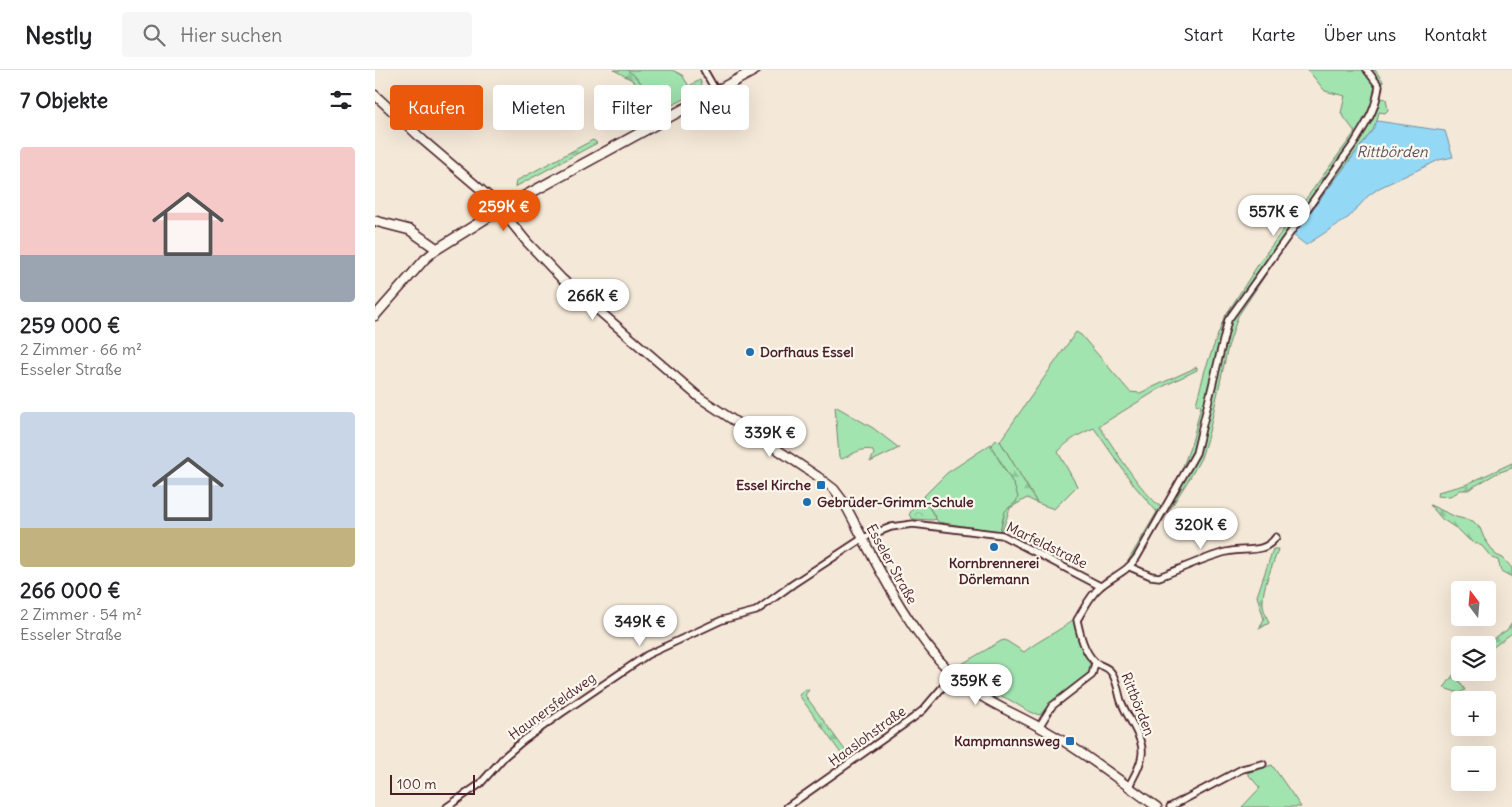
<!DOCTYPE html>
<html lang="de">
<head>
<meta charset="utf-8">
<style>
	:root { --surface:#fff; --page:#f6f6f6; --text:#202124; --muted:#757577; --line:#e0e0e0; --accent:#ea580c }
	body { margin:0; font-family:Delius,sans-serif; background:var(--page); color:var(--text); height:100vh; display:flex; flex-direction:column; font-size:19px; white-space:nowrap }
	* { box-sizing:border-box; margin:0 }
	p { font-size:16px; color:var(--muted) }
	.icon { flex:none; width:28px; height:28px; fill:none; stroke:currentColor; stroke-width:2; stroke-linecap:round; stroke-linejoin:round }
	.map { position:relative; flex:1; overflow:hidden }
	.panel { display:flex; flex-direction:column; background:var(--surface); width:375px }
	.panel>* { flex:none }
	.top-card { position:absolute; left:15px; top:15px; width:475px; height:45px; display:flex; gap:10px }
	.needle { width:32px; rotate:344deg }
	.tools { position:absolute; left:1076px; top:511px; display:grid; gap:10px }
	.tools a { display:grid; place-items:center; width:45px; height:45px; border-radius:5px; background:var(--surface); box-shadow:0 5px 20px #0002; font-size:25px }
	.scale { position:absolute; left:15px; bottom:12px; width:85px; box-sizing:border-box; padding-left:5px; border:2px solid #4a1f2b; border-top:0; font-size:14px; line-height:18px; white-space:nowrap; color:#4a1f2b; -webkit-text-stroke:4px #fbf7ec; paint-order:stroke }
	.price { position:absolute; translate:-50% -42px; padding:0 11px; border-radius:18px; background:#fff; color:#222; font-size:16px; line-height:32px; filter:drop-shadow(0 1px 2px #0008) }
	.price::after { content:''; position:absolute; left:50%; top:30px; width:15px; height:11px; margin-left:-8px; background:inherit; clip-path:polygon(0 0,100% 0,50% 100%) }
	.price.on { background:var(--accent); color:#fff }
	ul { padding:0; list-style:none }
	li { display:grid; align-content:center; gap:10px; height:265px; padding:0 20px }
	li span { display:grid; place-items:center; height:155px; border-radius:5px; color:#555 }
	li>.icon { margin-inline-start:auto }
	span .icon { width:90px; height:90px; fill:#fffc; stroke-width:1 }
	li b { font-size:21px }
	h2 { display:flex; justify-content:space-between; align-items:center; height:60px; padding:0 20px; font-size:21px }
	.tag { padding:0 18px; border-radius:5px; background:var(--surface); box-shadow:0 5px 20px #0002; font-size:18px; line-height:45px }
	.tag.on { background:var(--accent); color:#fff }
	header { display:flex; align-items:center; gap:30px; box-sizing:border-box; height:70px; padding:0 25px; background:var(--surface); border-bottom:1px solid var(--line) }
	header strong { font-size:24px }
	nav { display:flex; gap:28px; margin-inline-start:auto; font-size:18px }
	.search { width:350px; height:45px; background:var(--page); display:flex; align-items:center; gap:12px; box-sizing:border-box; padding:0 18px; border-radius:5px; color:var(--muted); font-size:19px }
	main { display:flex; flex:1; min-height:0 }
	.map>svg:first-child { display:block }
	.grass { fill:#a1e4af; stroke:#76826d }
	.forest { fill:url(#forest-firs); stroke:#76826d }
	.park { fill:url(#park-crowns); stroke:#76826d }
	.water { fill:#93d9f5; stroke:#768fa4 }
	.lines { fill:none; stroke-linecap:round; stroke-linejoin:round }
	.street-casing { stroke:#4a1f2b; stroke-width:9 }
	.secondary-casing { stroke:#4a1f2b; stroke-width:11 }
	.primary-casing { stroke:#4a1f2b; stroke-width:12 }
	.street { stroke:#fbf7ec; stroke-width:5.5 }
	.secondary { stroke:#fbf7ec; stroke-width:8 }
	.primary { stroke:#fbf7ec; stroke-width:9 }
	.poi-dot { fill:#1f6fb2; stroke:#fbf7ec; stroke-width:2 }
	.labels { text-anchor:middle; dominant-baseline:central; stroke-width:4.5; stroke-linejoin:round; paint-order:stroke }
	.poi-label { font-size:14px; font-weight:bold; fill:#4a1f2b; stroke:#fbf7ec; text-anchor:start }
	.street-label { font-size:14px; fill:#4a1f2b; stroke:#fbf7ec }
	.water-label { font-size:15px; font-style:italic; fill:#5c4e5e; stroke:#fbf7ec }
</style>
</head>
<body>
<header>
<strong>Nestly</strong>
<div class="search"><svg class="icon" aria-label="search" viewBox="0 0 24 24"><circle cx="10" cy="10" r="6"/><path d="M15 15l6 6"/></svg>Hier suchen</div>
<nav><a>Start</a><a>Karte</a><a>Über uns</a><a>Kontakt</a></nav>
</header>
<main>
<section class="panel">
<h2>7 Objekte<svg class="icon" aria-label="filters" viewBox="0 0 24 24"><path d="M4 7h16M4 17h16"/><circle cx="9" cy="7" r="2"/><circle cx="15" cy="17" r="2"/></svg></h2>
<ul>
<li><span style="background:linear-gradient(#f6c9c9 70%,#9aa5b1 0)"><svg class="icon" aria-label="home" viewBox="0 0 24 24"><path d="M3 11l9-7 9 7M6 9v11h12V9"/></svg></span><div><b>259 000 €</b><p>2 Zimmer · 66 m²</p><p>Esseler Straße</p></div></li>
<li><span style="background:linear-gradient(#c9d6e8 75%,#c2b280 0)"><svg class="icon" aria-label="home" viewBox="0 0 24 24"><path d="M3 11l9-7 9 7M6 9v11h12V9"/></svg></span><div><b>266 000 €</b><p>2 Zimmer · 54 m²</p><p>Esseler Straße</p></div></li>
</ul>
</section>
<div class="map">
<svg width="1137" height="737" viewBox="0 0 1137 737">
	<defs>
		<pattern id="forest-firs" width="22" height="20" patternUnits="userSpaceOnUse" patternTransform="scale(1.25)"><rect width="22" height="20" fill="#a1e4af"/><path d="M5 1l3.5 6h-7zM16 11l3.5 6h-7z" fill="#8cc397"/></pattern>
		<pattern id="park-crowns" width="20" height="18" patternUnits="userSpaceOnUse" patternTransform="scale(1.25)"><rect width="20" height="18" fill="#a1e4af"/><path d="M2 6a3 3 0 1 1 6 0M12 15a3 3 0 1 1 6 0" fill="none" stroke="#8cc397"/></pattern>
	</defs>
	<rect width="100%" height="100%" fill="#f4e8d8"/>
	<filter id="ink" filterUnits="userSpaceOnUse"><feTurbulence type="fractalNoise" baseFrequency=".02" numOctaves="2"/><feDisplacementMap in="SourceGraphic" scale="10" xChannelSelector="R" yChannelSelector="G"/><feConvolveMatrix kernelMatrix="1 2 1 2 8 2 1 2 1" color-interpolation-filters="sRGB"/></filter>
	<g filter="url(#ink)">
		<!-- grass -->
		<path class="grass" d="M 251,0 L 297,0 L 307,5 L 314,16 L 325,10 L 327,15 L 323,22 L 286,41 C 276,27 267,9 251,0 Z
			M 933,0 L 1000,0 L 1008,11 L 1006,28 L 1011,29 L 1013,40 L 1010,43 L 1004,42 L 1002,51 L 998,60 L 920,161 L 863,246 L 853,277 L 834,362 L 826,388 L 816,406 L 759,496 L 753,491 L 782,442 L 758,414 L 719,358 C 705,364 693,370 683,382 L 702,416 L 679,439 L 662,433 L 625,371 L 701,262 L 706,265 L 755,322 L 765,323 L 822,297 L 822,300 L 789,316 L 724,356 C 740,379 764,420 786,437 L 804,407 L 817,372 L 826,336 L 821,334 L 830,300 L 849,248 L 886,190 L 980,62 L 966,43 L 970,26 L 950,21 Z
			M 460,336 L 498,358 L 524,378 L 495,392 L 499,384 L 497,380 C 487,377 476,385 467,389 L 464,387 Z
			M 616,374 C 620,388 644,416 643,428 C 643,434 636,435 633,439 C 627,446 627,454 625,462 L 563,452 L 548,427 L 572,403 Z
			M 700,548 L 703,569 L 715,595 L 715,601 L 712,606 L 675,633 L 665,645 C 650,642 640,631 626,626 L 622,629 L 594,611 L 580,598 L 626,571 L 630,570 L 649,582 C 665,569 684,562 700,548 Z
			M 897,695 L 926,737 L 867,737 L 885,718 L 872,703 Z"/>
		<!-- forest -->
		<path class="forest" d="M 239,0 C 243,0 248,0 252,0 C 257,2 275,22 276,28 L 257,10 Z
			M 218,70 L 222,73 L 140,117 L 141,111 Z
			M 621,370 L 625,371 L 662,433 L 652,428 L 635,438 L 627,462 L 625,462 L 630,441 L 641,432 L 643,427 L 639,415 L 616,376 Z
			M 1137,393 L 1137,398 L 1122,403 L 1093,420 L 1085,420 C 1078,427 1071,427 1062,426 L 1063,422 L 1090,415 Z
			M 1055,435 L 1081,447 L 1098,451 L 1105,458 L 1109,468 L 1121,485 L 1128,488 L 1137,498 L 1137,507 L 1126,501 L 1123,490 L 1117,488 L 1107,476 L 1094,470 L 1084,460 L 1067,449 Z
			M 898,479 L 903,479 C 898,497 887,515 888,534 C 888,540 892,547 894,553 L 884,559 L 889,549 L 882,526 Z
			M 1137,552 L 1137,563 L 1113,581 L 1112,575 L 1109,575 L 1132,560 Z
			M 1085,599 L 1085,602 L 1086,603 L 1082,608 L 1090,620 L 1084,623 L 1069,618 L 1081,601 Z
			M 431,619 L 434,620 L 430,625 L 475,687 L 488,679 L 493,678 L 475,691 L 470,689 L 424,625 Z"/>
		<!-- park -->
		<path class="park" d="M 548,427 L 561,449 L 558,450 L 538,449 L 534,445 L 540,434 Z"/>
		<!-- water -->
		<path class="water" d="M 1002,51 L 1070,61 L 1078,87 L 1064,90 L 1006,117 L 994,125 L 974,147 L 931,175 L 918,165 L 998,60 Z"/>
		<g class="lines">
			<!-- street casing -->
			<g class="street-casing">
				<path id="street" d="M 329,0 L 341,21
					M 755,497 L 776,506 L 784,507 C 806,499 828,488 851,482 C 869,477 889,485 901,467
					M 664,657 L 677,636 L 717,605 L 720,593
					M 754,716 C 759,706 766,696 767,684 C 769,668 751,646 746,631 C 743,622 742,609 736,602 C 732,596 724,596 720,592 C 709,582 705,564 702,550 C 709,539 715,525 725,517 C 739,505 751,503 762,487 L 821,383 L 853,250 L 980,72 C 993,50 1000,42 1004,16 L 992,0
					M 72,737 L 105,714 L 130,686 L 149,670 L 185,644 L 272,585 L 347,550 L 381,541 L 418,514 L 488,468 L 516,457 L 538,454 L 627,465 L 725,516
					M 412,737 L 538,648 L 548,640 L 578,605
					M 795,737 L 867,699 L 888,694"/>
			</g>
			<!-- secondary casing -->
			<g class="secondary-casing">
				<path id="secondary" d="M 0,25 L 49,71 L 117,129 L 152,172 L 187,209 L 325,328 L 442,406 L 459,419 L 468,431 C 500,490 529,555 576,603 C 603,630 641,643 673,662 C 712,684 746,712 782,737
					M 0,246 L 50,189 L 62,179"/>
			</g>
			<!-- primary casing -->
			<g class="primary-casing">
				<path id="primary" d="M 0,151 L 35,160 L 62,179 L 126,139 L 380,0"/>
			</g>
			<!-- street -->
			<use href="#street" class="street"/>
			<!-- secondary -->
			<use href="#secondary" class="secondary"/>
			<!-- primary -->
			<use href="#primary" class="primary"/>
		</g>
	</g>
	<!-- markers -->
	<g class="poi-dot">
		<circle cx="375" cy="282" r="5"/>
		<rect x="441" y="410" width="10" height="10" rx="2.5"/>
		<circle cx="432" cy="432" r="5"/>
		<circle cx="619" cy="477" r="5"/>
		<rect x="690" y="666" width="10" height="10" rx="2.5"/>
	</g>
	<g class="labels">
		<!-- poi labels -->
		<g class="poi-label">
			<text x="385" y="282">Dorfhaus Essel</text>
			<text x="436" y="415" text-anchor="end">Essel Kirche</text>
			<text x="442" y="432">Gebrüder-Grimm-Schule</text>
			<text x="619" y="493" text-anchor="middle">Kornbrennerei<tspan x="619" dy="16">Dörlemann</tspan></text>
			<text x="685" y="671" text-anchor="end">Kampmannsweg</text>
		</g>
		<!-- street labels -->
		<g class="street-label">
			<text transform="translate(672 475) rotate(26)">Marfeldstraße</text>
			<text transform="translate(517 494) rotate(61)">Esseler Straße</text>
			<text transform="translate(763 634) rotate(68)">Rittbörden</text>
			<text transform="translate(177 636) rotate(-36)">Haunersfeldweg</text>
			<text transform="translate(492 666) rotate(-36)">Haaslohstraße</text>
		</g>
		<!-- water labels -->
		<g class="water-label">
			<text x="1017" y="81">Rittbörden</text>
		</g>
	</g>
</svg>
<div class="tools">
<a><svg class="needle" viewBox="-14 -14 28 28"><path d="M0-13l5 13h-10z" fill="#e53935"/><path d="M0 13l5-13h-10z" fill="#757577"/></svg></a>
<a><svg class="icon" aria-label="layers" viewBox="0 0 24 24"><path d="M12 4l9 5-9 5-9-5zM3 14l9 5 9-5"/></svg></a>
<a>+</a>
<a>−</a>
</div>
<div class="scale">100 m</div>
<b class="price on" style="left:129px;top:162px">259K €</b>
<b class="price" style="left:899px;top:167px">557K €</b>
<b class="price" style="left:218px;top:251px">266K €</b>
<b class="price" style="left:395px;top:388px">339K €</b>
<b class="price" style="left:826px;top:480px">320K €</b>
<b class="price" style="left:265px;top:577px">349K €</b>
<b class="price" style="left:601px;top:636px">359K €</b>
<div class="top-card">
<a class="tag on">Kaufen</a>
<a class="tag">Mieten</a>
<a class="tag">Filter</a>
<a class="tag">Neu</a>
</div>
</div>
</main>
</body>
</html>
